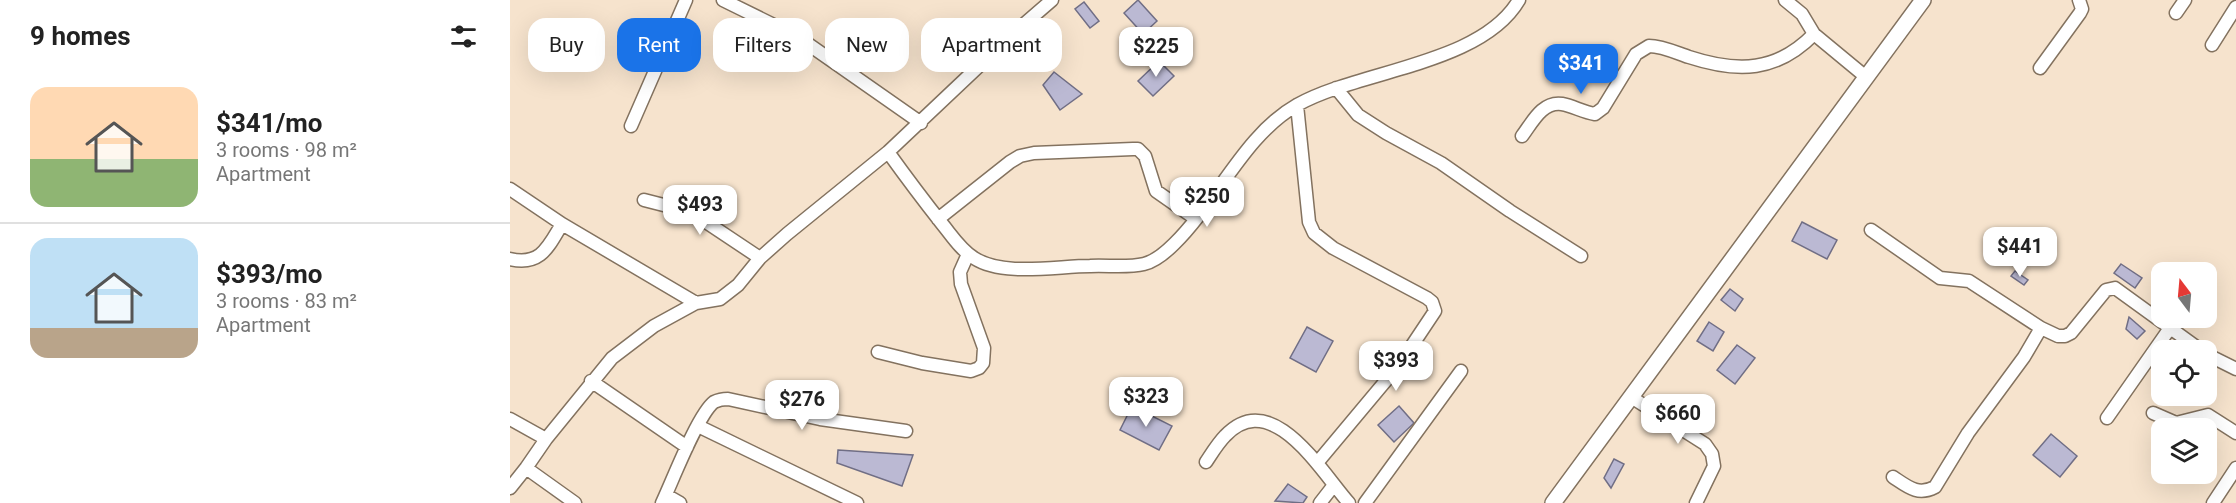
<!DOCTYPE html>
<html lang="en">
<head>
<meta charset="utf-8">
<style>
	:root { --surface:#fff; --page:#f6f6f6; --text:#222; --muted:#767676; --line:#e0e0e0; --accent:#1a73e8 }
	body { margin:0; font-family:Roboto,sans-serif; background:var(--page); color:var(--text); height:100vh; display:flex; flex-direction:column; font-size:22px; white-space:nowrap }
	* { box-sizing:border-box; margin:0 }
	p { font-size:20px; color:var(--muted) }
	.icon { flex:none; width:33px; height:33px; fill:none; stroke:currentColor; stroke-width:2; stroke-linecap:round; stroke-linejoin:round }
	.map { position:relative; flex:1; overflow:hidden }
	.details { display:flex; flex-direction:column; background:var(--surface); width:510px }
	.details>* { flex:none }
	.hud { position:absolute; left:18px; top:18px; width:570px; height:54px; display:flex; gap:12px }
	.needle { width:39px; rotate:344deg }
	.fabs { position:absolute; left:1641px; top:262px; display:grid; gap:12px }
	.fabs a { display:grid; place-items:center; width:66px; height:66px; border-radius:12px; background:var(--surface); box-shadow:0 6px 24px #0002; font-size:30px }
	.price { position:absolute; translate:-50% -51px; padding:0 14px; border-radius:12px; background:#fff; color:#222; font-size:20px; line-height:39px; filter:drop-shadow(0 2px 3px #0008) }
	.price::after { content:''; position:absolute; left:50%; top:36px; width:18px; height:14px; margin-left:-9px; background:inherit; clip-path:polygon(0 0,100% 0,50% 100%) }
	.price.selected { background:var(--accent); color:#fff }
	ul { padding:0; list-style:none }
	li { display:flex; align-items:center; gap:18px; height:150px; padding:0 30px }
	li+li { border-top:2px solid var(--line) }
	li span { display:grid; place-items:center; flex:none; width:168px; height:120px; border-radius:18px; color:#555 }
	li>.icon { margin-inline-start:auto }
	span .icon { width:72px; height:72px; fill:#fffc; stroke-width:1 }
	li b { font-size:26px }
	h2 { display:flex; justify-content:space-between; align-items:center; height:72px; padding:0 30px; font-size:26px }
	.tag { padding:0 21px; border-radius:18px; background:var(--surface); box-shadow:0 6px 24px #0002; font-size:21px; line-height:54px }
	.tag.selected { background:var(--accent); color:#fff }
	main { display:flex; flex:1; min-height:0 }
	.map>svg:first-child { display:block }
	.building { fill:#bbb9d3; stroke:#706e85; stroke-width:1.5 }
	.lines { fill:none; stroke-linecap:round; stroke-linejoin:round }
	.minor-casing { stroke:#83725f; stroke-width:15 }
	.tertiary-casing { stroke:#83725f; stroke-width:18 }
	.minor { stroke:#fff; stroke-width:12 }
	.tertiary { stroke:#fff; stroke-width:15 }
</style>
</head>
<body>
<main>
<section class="details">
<h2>9 homes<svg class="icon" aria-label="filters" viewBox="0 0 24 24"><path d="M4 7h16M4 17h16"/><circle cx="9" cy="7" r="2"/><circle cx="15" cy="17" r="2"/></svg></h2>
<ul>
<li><span style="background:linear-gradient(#ffd9b3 60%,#8fb573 0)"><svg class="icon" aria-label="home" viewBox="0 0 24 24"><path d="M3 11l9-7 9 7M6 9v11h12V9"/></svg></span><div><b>$341/mo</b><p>3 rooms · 98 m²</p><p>Apartment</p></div></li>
<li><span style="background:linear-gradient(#bfe0f5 75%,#b9a48a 0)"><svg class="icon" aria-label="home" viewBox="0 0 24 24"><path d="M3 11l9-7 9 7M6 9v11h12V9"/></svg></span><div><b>$393/mo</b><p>3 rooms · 83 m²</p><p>Apartment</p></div></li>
</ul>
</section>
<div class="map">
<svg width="1726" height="503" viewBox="0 0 1726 503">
	<rect width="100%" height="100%" fill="#f6e3cd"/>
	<!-- building -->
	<path class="building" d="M 628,0 L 647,21 L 633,34 L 614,13 Z
		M 574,2 L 589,21 L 580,28 L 565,9 Z
		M 649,61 L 664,76 L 643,96 L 628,81 Z
		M 544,72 L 572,94 L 550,110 L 533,85 Z
		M 1292,222 L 1327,240 L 1317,259 L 1282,241 Z
		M 1611,264 L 1632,278 L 1625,288 L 1604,273 Z
		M 1505,271 L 1518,280 L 1514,285 L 1501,276 Z
		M 1220,289 L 1233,299 L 1225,311 L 1211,300 Z
		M 1619,317 L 1635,331 L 1627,339 L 1616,329 Z
		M 1199,322 L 1214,332 L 1203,351 L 1187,341 Z
		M 797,327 L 823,341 L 806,372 L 780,358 Z
		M 1227,345 L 1245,358 L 1225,384 L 1207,370 Z
		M 622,406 L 662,426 L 649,450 L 610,430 Z
		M 889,406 L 904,423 L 884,442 L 868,425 Z
		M 1541,434 L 1567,456 L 1550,477 L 1523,455 Z
		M 328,450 L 403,455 L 392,486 L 327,463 Z
		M 1104,459 L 1114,464 L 1101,488 L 1094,478 Z
		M 778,484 L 797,497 L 793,503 L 765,501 Z"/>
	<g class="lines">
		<!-- minor casing -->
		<g class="minor-casing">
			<path id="minor" d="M 213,0 L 288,37 L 411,123
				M 1275,0 L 1292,14 L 1304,34 L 1356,77
				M 1666,13 L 1675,0
				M 1702,45 L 1726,7
				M 1530,68 L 1570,13 L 1572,9 L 1569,0
				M 826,88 L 848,115 L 876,133 L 931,163 L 1000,211 L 1071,256
				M 787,105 L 799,222 L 804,233 L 823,248 L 917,298 L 922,302 L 925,311 L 889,365 L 807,463
				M 121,126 L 176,0
				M 1012,136 C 1022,123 1032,101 1052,104 C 1063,106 1073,112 1085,114 L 1093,108 L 1126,54 L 1139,46 C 1152,46 1167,53 1179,57 C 1228,73 1267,72 1304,34
				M 378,152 C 396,177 414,201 433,225 C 442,236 451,250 464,258 C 493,277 547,266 580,266 C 598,265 617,268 634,264 C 646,261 656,252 664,244 C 707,202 734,135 787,105 C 849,70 971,65 1009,0
				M 0,189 L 52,224 L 186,303
				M 134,200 L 181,212 L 250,258
				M 428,219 L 500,162 L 510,156 L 524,153 L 623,149 L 628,149 L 635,156 L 646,191 L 686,219
				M 1361,230 L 1430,278 L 1459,281 L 1531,328 L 1548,336 L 1555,336 L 1561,333 L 1596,290 L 1605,288 L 1692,351
				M 0,259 C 31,266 38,247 52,224
				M 368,352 L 412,363 L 461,371 L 469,368 L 473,363 L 474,348 L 451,284 L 450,272 L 458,254
				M 1696,354 L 1726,369
				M 81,381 L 177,447
				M 1121,397 L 1195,444 L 1202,454 L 1204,466 L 1186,503
				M 1643,413 L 1666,423 L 1698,415 L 1726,433
				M 1597,418 L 1660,328
				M 0,419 L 36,439
				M 188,426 L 347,503
				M 696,462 C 702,453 708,443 715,436 C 762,386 812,473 839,503
				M 16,468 L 65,503
				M 1383,477 C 1398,487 1408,496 1425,487 L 1458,433 L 1514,357 L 1531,328
				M 0,488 L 16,468 L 36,439 L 102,358 L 144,326 L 186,303 L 210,299 L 228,285 L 250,258 L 277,234 L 378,152 L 505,32 L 542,0
				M 156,495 L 170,503
				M 152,503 C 162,482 188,414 204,402 C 208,400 213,399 218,399 L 310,419 L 396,431
				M 810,503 L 824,485
				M 855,503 L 951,371
				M 1703,503 L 1726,468"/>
		</g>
		<!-- tertiary casing -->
		<g class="tertiary-casing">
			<path id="tertiary" d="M 1043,503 L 1413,0"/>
		</g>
		<!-- minor -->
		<use href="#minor" class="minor"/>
		<!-- tertiary -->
		<use href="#tertiary" class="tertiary"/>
	</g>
</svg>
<div class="fabs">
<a><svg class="needle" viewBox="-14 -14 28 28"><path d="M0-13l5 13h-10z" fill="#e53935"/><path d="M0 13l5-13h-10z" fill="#767676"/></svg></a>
<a><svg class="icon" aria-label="locate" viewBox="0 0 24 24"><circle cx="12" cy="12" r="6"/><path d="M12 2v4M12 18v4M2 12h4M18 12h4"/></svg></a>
<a><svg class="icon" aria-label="layers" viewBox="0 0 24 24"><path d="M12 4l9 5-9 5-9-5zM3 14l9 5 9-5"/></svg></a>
</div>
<b class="price" style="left:646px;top:78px">$225</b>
<b class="price selected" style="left:1071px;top:95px">$341</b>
<b class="price" style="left:697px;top:228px">$250</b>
<b class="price" style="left:190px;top:236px">$493</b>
<b class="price" style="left:1510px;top:278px">$441</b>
<b class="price" style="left:886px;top:392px">$393</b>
<b class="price" style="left:636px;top:428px">$323</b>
<b class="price" style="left:292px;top:431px">$276</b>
<b class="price" style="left:1168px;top:445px">$660</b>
<div class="hud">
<a class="tag">Buy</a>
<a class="tag selected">Rent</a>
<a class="tag">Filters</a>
<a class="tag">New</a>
<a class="tag">Apartment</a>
</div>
</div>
</main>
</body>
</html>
